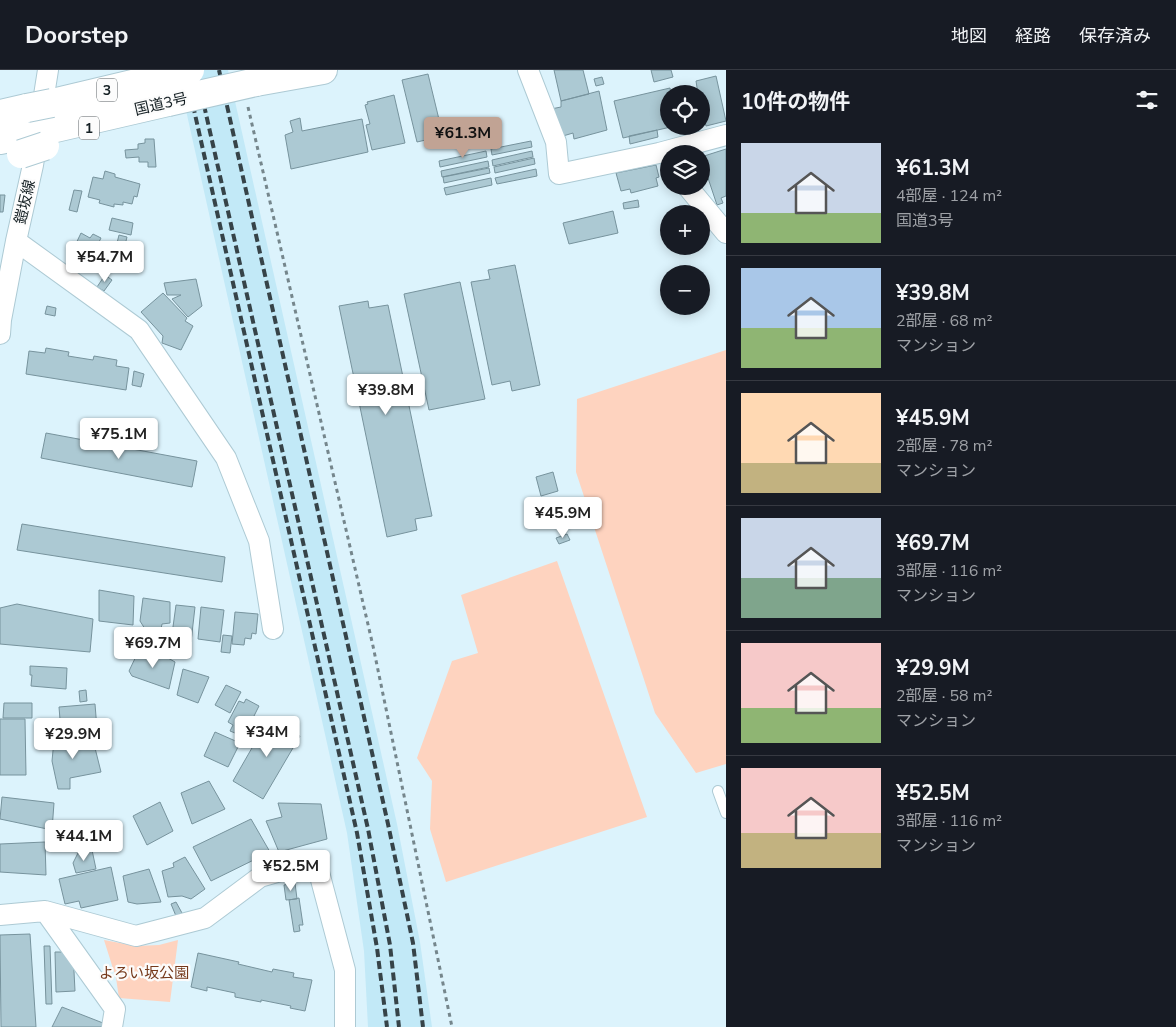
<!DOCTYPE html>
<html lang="ja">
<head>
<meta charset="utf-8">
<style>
	:root { --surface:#171b24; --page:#20242c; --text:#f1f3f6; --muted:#9ea1a6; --line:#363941; --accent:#c1a394 }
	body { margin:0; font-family:"Nunito Sans","Noto Sans JP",sans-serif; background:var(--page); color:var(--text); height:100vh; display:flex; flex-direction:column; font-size:19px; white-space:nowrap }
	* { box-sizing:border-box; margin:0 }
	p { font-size:16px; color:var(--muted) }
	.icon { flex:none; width:28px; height:28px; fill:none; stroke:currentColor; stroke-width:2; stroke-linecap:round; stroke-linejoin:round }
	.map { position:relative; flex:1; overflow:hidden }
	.drawer { display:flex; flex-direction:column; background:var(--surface); width:450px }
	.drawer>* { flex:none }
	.buttons { position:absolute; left:660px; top:15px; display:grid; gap:10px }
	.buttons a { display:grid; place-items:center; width:50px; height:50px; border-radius:50%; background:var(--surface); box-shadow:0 2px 12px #0003; font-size:25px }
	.price { position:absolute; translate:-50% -42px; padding:0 11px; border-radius:5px; background:#fff; color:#222; font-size:16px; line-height:32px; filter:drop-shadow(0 1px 2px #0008) }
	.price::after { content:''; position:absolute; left:50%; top:30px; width:15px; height:11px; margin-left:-8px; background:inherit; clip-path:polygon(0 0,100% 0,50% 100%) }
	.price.active { background:var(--accent); color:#111 }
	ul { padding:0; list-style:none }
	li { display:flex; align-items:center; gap:15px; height:125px; padding:0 15px }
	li+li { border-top:1px solid var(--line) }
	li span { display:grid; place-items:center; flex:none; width:140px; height:100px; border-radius:0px; color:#555 }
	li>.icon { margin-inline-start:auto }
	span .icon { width:60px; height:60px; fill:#fffc; stroke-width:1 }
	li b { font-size:21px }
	h2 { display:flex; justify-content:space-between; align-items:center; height:60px; padding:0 15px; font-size:21px }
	header { display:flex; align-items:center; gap:30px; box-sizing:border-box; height:70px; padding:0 25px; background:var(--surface); border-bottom:1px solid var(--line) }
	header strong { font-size:24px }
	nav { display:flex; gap:28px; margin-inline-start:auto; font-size:18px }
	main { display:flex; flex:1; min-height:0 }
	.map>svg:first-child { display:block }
	.built { fill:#c2e9f7 }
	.green { fill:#fed3bf }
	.building { fill:#acc9d3; stroke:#77939d }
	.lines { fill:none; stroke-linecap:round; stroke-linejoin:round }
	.lane-casing { stroke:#adcad4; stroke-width:12 }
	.street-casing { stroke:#adcad4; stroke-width:22 }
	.highway-casing { stroke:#adcad4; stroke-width:30 }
	.path { stroke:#75868c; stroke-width:3; stroke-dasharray:4 4; stroke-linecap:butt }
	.lane { stroke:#fff; stroke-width:10 }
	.street { stroke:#fff; stroke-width:20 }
	.highway { stroke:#fff; stroke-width:28 }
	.rail { stroke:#364348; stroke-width:4; stroke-dasharray:8 4; stroke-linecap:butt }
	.highway-bridge-casing { stroke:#adcad4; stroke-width:30; stroke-linecap:butt }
	.highway-bridge { stroke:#fff; stroke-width:28 }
	.labels { text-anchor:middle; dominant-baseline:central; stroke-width:4.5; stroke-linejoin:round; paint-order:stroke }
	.shield { fill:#fcfcfc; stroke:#5a6164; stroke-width:1 }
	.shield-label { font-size:14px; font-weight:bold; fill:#141f23 }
	.street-label { font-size:15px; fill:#141f23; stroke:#fcfcfc }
	.park-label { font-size:15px; fill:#763a1c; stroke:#fcfcfc }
</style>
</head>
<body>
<header>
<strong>Doorstep</strong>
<nav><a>地図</a><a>経路</a><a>保存済み</a></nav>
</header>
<main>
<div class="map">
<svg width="726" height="957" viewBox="0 0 726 957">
	<rect width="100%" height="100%" fill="#dcf3fc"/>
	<!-- built -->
	<path class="built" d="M 177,0 L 228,0 L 397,754 L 420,872 L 432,957 L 368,957 L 364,881 L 347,763 Z"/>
	<!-- green -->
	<path class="green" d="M 726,280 L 726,694 L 696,703 L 655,643 L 576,402 L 577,329 Z
		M 557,491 L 647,747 L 446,812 L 430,759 L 432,711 L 417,688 L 452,591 L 478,583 L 461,525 Z
		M 104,870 L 136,876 L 159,875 L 178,870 L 170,932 L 119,928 L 116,908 Z"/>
	<!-- building -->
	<path class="building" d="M 554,0 L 583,0 L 589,24 L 561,31 Z
		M 651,0 L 671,0 L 673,7 L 654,12 Z
		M 428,4 L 443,66 L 417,72 L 402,10 Z
		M 716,6 L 726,51 L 706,56 L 701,36 L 701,24 L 698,24 L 696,11 Z
		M 602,7 L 604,14 L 596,16 L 594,9 Z
		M 670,18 L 671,24 L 669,24 L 669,56 L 675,56 L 623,68 L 614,31 Z
		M 599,21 L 607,60 L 574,69 L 573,63 L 563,66 L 551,39 L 561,37 L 561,31 Z
		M 394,25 L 405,73 L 372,80 L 366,55 L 370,54 L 365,35 L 368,34 L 367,32 Z
		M 300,48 L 302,61 L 362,49 L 368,82 L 291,99 L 285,65 L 293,62 L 290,51 Z
		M 657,60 L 658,67 L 630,74 L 629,66 Z
		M 145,69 L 154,69 L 156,97 L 148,97 L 148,92 L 139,92 L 139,87 L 126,88 L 125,80 L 138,79 L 138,74 L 145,73 Z
		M 531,71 L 532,77 L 492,85 L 491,79 Z
		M 726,79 L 726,126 L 721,128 L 723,133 L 717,135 L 701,87 Z
		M 486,81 L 487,87 L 440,97 L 439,91 Z
		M 532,81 L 533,87 L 493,96 L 492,90 Z
		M 534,88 L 535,94 L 495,103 L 494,97 Z
		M 488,91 L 489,97 L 442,107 L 441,101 Z
		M 656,95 L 659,107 L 656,108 L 658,116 L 631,123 L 630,119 L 621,121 L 616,103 Z
		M 489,98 L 490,103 L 444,113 L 443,107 Z
		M 536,99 L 537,106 L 497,114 L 495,108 Z
		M 105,101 L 115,104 L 115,107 L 140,114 L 137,127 L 134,126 L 132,134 L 123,132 L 123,135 L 114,134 L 114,137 L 99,133 L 100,130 L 88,127 L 93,107 L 103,109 Z
		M 491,108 L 492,115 L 446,125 L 444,118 Z
		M 74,120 L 82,121 L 77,142 L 69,140 Z
		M 0,125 L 5,125 L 3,142 L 0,142 Z
		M 638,130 L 639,137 L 624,139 L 623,133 Z
		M 613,141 L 618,163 L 569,174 L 563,153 Z
		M 112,148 L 133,153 L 131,165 L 109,160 Z
		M 81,163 L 90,168 L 93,164 L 101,168 L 99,172 L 120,182 L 110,203 L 71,184 Z
		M 119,165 L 127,167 L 124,179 L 116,177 Z
		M 515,195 L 540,315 L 512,321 L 510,311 L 492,315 L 471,212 L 490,209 L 488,200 Z
		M 105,205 L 112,210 L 104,221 L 97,217 Z
		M 196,209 L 202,236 L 188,247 L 172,229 L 181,225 L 167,225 L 164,213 Z
		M 460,212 L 485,329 L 429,340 L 404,224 Z
		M 163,223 L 187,248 L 185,251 L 193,256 L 181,280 L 162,273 L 163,266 L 141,242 Z
		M 368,231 L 369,238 L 388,235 L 432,446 L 415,449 L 417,460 L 387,467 L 339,236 Z
		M 47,236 L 56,238 L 55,246 L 45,244 Z
		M 46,278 L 69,282 L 68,286 L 93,290 L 94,286 L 117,290 L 116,296 L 129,298 L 126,320 L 26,304 L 29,281 L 45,283 Z
		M 134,301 L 144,304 L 141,317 L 132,315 Z
		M 46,363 L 197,391 L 192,417 L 41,388 Z
		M 553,402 L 558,421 L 541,426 L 536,407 Z
		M 22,454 L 225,487 L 222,512 L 17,480 Z
		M 567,464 L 570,470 L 559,474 L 556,468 Z
		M 99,520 L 134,526 L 133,555 L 99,551 Z
		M 143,528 L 170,532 L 170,553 L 162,554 L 161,559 L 145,559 L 140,551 Z
		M 17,534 L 93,549 L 90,582 L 0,574 L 0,538 Z
		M 176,535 L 195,537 L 191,572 L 176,570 L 177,565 L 172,564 Z
		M 201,537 L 224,540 L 220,572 L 198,569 Z
		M 235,542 L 258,544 L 256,564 L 252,563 L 251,569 L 245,568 L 244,575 L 232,574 Z
		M 223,565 L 232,566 L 230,583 L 221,582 Z
		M 139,580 L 158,587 L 161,584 L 175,592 L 169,619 L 132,606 L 129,601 Z
		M 30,596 L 67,598 L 66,619 L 31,616 L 32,605 L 30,605 Z
		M 183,599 L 209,607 L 198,633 L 177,625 Z
		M 226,615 L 241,622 L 230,643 L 215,635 Z
		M 86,620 L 87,631 L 80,632 L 79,621 Z
		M 246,629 L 259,636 L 250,654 L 252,655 L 247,664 L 242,661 L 240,665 L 230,661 L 233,655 L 228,652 L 239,631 L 244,633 Z
		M 4,633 L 32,633 L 32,648 L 3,648 Z
		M 95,634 L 97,659 L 61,662 L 59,637 Z
		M 0,649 L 25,649 L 26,705 L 0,705 Z
		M 278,649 L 298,660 L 295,664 L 300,666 L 263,729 L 233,711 L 268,650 L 275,654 Z
		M 215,662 L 240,673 L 228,697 L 204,686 Z
		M 73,666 L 84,673 L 94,674 L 101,702 L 70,708 L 70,719 L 58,719 L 52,691 L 54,670 Z
		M 209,711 L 225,739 L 192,754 L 181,723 Z
		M 2,727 L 54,733 L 52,760 L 0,749 Z
		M 160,732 L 173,761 L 147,775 L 133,746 Z
		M 278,733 L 321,734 L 327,769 L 279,782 L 266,751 L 282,747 Z
		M 251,749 L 270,782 L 211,811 L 193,777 Z
		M 45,772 L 46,805 L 0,802 L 0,774 Z
		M 53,772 L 63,772 L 62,779 L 53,779 Z
		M 92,780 L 96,799 L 76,803 L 73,793 L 78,783 Z
		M 185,787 L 205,819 L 191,829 L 182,826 L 168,827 L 162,801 L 174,797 L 173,793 Z
		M 111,797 L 118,830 L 81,838 L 79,831 L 65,834 L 59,809 Z
		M 149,799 L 161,832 L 137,834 L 128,832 L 123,806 Z
		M 295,813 L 297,829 L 286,830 L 284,815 Z
		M 299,828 L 303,855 L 299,855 L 300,861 L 294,862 L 289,830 Z
		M 176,832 L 182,843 L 176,846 L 171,834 Z
		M 30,864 L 36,957 L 1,957 L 0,865 Z
		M 44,876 L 50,876 L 52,934 L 46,934 Z
		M 55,882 L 73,882 L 75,921 L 56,922 Z
		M 198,883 L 239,892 L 238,894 L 272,902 L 273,899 L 294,903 L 293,907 L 312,910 L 305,941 L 290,938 L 291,936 L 261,930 L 261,932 L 235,927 L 235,923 L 207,917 L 207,921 L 191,917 Z
		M 62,937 L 103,953 L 102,957 L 52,957 Z"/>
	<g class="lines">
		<!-- lane casing -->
		<g class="lane-casing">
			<path id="lane" d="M 718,721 L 726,743"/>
		</g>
		<!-- street casing -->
		<g class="street-casing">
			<path id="street" d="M 528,0 L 556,72 L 559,104 L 659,83 L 726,65
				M 687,116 L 726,163
				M 16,171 L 139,260 L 226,388 L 259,471 L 273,559
				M 0,264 L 1,250 L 16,171 L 33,95 L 48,0
				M 0,845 L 45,841
				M 112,957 L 115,939 L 45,841 L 136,866 L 205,848 L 260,807 L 316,791 L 345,900 L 345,957"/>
		</g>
		<!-- highway casing -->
		<g class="highway-casing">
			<path id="highway" d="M 256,12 L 323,0
				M 52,33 L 162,7
				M 0,44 L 27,38
				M 47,60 L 168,32
				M 0,70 L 23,65"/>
		</g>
		<!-- path -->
		<path class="path" d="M 248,37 L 373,576 L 452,957"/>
		<!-- lane -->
		<use href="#lane" class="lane"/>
		<!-- street -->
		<use href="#street" class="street"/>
		<!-- highway -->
		<use href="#highway" class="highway"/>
		<!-- rail -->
		<path class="rail" d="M 185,0 L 357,763 L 377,878 L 387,957
			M 196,0 L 368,759 L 390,875 L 399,957
			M 219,0 L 388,754 L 413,873 L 423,957"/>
		<!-- highway-bridge casing -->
		<g class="highway-bridge-casing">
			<path id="highway-bridge" d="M 162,7 L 190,0
				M 168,32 L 256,12
				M 27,38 L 52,33
				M 21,84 L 45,76"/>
		</g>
		<!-- highway-bridge -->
		<use href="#highway-bridge" class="highway-bridge"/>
	</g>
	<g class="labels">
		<!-- shield labels -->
		<g class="shield">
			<rect x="97" y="8.5" width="20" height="23" rx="4"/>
			<rect x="79" y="46.5" width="20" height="23" rx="4"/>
		</g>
		<g class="shield-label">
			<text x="107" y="20">3</text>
			<text x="89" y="58">1</text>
		</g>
		<!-- street labels -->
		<g class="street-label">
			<text transform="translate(161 34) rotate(-13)">国道3号</text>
			<text transform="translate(25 132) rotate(-77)">鎧坂線</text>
		</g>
		<!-- park labels -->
		<g class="park-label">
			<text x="144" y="903">よろい坂公園</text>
		</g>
	</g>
</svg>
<div class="buttons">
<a><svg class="icon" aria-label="locate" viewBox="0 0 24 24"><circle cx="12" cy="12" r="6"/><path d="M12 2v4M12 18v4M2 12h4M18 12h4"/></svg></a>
<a><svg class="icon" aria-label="layers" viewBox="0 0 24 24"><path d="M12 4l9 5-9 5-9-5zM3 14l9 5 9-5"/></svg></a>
<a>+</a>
<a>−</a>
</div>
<b class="price active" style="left:463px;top:89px">¥61.3M</b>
<b class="price" style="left:105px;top:213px">¥54.7M</b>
<b class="price" style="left:386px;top:346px">¥39.8M</b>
<b class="price" style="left:119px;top:390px">¥75.1M</b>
<b class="price" style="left:563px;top:469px">¥45.9M</b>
<b class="price" style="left:153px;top:599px">¥69.7M</b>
<b class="price" style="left:267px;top:688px">¥34M</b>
<b class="price" style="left:73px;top:690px">¥29.9M</b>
<b class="price" style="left:84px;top:792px">¥44.1M</b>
<b class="price" style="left:291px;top:822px">¥52.5M</b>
</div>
<section class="drawer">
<h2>10件の物件<svg class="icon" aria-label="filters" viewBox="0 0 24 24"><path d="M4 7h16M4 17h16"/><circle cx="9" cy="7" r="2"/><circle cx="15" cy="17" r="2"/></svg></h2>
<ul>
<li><span style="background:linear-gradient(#c9d6e8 70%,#8fb573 0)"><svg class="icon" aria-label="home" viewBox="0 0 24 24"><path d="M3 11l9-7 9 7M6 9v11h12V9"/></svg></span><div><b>¥61.3M</b><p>4部屋 · 124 m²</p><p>国道3号</p></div></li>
<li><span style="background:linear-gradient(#a9c7e8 60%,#8fb573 0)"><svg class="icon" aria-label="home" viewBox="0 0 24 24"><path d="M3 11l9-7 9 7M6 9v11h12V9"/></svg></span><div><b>¥39.8M</b><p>2部屋 · 68 m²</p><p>マンション</p></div></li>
<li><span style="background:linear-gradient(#ffd9b3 70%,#c2b280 0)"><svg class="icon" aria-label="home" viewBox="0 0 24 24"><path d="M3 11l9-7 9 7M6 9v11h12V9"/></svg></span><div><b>¥45.9M</b><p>2部屋 · 78 m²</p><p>マンション</p></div></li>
<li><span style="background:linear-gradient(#c9d6e8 60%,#7fa58c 0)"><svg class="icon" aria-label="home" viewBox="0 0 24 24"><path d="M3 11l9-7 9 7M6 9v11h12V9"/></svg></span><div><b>¥69.7M</b><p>3部屋 · 116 m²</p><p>マンション</p></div></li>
<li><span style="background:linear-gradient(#f6c9c9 65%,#8fb573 0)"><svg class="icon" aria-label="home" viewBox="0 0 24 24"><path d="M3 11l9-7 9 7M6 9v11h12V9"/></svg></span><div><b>¥29.9M</b><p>2部屋 · 58 m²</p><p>マンション</p></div></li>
<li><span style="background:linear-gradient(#f6c9c9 65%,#c2b280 0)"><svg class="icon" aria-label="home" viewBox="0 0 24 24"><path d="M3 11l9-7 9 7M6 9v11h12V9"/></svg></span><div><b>¥52.5M</b><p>3部屋 · 116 m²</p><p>マンション</p></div></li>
</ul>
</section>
</main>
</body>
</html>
